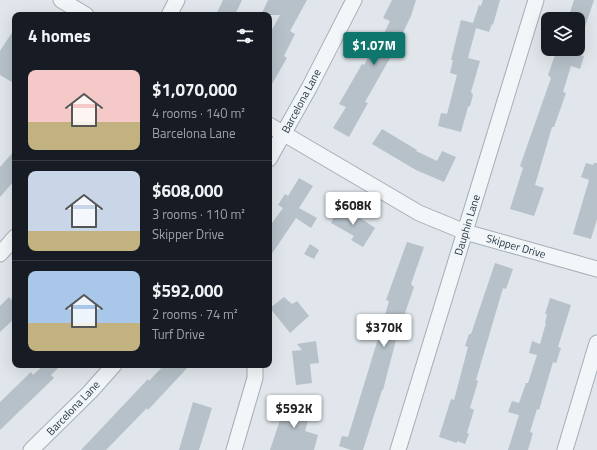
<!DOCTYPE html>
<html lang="en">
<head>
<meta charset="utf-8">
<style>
	:root { --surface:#171b24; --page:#20242c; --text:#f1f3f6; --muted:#9ea1a6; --line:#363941; --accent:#0f766e }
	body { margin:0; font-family:"Titillium Web",sans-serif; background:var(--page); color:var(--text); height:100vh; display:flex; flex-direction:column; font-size:15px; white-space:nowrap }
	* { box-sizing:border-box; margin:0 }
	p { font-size:13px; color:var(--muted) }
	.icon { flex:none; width:22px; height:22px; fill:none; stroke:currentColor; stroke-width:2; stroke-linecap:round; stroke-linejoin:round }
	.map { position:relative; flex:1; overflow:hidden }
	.details { position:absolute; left:12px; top:12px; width:260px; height:356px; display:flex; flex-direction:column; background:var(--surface); border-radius:8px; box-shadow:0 4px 16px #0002 }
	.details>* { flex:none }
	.tools { position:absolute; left:541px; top:12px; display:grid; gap:8px }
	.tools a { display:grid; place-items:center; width:44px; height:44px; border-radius:8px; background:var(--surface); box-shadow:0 4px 16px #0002; font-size:20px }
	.price { position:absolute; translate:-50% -34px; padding:0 9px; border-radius:4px; background:#fff; color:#222; font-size:13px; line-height:26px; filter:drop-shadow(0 1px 2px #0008) }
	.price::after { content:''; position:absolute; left:50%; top:24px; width:12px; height:9px; margin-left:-6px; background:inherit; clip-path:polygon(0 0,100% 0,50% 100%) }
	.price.selected { background:var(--accent); color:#fff }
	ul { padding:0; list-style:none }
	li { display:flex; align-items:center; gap:12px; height:100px; padding:0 16px }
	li+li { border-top:1px solid var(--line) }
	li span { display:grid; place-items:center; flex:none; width:112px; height:80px; border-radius:8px; color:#555 }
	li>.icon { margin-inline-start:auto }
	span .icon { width:48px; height:48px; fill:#fffc; stroke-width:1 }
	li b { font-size:17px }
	h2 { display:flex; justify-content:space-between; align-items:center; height:48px; padding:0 16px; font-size:17px }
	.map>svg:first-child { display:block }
	.building { fill:#b6c1c9 }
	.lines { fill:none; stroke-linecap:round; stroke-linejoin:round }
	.minor-casing { stroke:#a5aeb6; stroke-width:17 }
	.minor { stroke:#f3f6f8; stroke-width:15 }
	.labels { text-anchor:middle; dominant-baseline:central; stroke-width:3; stroke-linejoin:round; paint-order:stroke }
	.street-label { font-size:11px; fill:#273844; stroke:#f0f5f8 }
</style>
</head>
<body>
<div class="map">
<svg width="597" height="450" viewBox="0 0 597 450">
	<rect width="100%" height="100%" fill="#e0e6eb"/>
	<!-- building -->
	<path class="building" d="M 223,0 L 242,0 L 235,15 L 216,15 Z
		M 268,0 L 307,0 L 290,31 L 295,34 L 284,56 L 287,58 L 269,89 L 269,35 L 280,15 L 261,15 Z
		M 392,0 L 416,0 L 411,16 L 394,51 L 365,102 L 368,103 L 349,137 L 333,128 L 346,107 L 339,104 L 362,64 L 364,65 L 372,50 L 375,52 L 390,21 L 383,18 Z
		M 483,0 L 500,0 L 493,25 L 492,24 L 489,32 L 476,28 L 468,58 L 480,61 L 471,92 L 473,95 L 470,106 L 468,107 L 461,132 L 438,126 L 441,113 L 447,114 L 457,75 L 450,73 L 453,60 L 451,60 L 461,20 L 473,23 L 479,5 L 481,6 Z
		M 574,0 L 594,0 L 580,42 L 578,41 L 578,19 L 568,19 Z
		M 15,28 L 15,84 L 0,75 L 0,51 Z
		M 557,49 L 583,49 L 581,55 L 584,56 L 580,69 L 571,66 L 563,92 L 566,93 L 554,127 L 552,127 L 535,185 L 544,188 L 534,216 L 510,209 L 523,168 L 520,166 L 551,78 L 548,75 Z
		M 382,129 L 417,150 L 416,151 L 437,161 L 442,151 L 456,157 L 444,182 L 416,170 L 372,144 Z
		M 15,150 L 15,180 L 0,197 L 0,167 Z
		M 586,163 L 593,165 L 594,163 L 597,163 L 597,219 L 591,239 L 573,234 L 589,180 L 581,177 Z
		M 299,178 L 313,186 L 299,208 L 317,218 L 311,228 L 296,218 L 269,258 L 269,227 L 283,208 L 278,205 L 285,194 L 288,196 Z
		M 341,205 L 375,228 L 363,247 L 351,240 L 354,236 L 331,223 Z
		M 407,242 L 424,247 L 411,284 L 414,287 L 397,336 L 383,390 L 382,390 L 363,450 L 351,450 L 339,446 L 342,436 L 348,437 L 384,319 L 389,301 L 386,300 Z
		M 310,244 L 319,250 L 314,259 L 304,254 Z
		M 495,263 L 513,269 L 506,289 L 503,288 L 476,380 L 478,381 L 470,408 L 474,410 L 467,433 L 469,434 L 465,444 L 457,441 L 457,443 L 439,437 L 451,399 L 454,400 L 468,347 L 465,346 L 469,334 L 471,334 Z
		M 9,297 L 15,303 L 15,318 L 0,332 L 0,306 Z
		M 284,297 L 292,304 L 297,301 L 309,316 L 290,333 L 270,308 Z
		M 550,298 L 571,305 L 558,347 L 561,348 L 556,363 L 553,362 L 539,410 L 537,409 L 530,432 L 533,433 L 528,450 L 508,450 L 519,415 L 508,412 L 512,401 L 519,403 L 526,383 L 528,383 L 537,355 L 529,353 L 532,341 L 540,344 L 546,323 L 545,323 L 547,314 L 545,314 Z
		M 316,341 L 319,363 L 310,364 L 312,383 L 296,385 L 292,351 L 302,350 L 297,344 Z
		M 44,365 L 61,365 L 51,375 L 54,378 L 0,430 L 0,402 L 31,372 L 33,375 Z
		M 164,365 L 190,365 L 148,410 L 147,408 L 106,450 L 81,450 L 148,379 L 149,381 Z
		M 287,399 L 312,406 L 305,431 L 318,435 L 314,450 L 270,450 Z
		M 193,402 L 212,408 L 199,450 L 179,450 Z"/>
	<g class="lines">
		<!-- minor casing -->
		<g class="minor-casing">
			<path id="minor" d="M 61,0 L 86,15
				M 169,15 L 177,0
				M 269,125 L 419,213 L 465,232 L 597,269
				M 269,159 L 309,88 L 354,0
				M 0,254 L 15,237
				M 31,450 L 90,392 L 114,365
				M 234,450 L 255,378 L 255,365
				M 398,450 L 536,0
				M 565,450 L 597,343"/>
		</g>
		<!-- minor -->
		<use href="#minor" class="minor"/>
	</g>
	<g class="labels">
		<!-- street labels -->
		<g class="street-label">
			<text transform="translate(301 101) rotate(-62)">Barcelona Lane</text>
			<text transform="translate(467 225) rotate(-73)">Dauphin Lane</text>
			<text transform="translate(516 246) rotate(16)">Skipper Drive</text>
			<text transform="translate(73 408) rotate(-46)">Barcelona Lane</text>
		</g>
	</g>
</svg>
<div class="tools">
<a><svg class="icon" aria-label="layers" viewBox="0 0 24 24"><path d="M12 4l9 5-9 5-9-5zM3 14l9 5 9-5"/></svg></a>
</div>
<b class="price selected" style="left:374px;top:66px">$1.07M</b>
<b class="price" style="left:353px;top:226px">$608K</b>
<b class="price" style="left:384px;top:348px">$370K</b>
<b class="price" style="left:294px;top:429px">$592K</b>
<section class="details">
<h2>4 homes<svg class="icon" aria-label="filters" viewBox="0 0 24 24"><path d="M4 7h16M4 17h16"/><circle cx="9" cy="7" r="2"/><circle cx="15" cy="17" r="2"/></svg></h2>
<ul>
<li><span style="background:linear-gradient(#f6c9c9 65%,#c2b280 0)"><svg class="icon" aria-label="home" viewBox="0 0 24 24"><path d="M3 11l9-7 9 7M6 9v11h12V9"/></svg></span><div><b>$1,070,000</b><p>4 rooms · 140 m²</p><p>Barcelona Lane</p></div></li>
<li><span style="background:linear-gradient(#c9d6e8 75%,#c2b280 0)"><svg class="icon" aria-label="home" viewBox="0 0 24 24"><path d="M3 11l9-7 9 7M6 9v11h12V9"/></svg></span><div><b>$608,000</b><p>3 rooms · 110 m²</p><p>Skipper Drive</p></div></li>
<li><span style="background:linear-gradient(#a9c7e8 65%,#c2b280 0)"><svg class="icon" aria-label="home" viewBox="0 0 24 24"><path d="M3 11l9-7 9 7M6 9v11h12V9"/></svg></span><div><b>$592,000</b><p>2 rooms · 74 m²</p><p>Turf Drive</p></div></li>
</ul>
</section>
</div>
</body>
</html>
